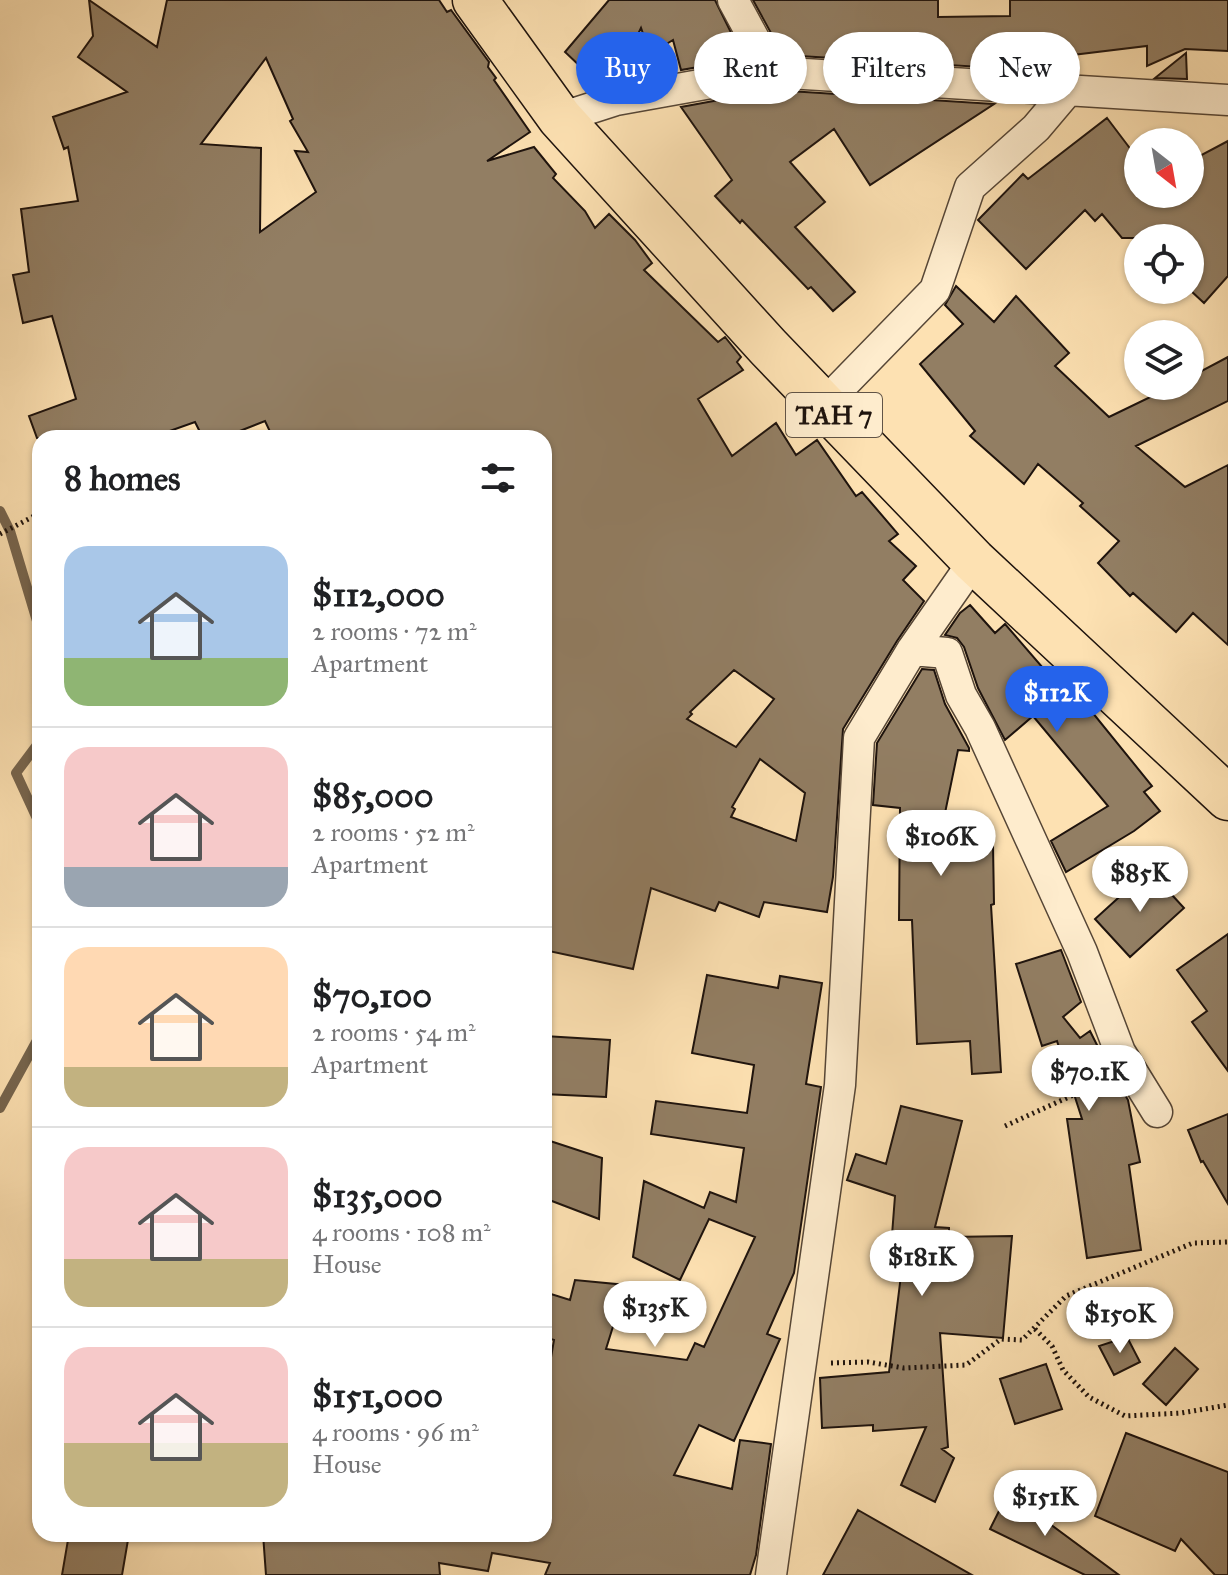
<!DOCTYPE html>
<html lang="en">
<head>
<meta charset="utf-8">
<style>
	:root { --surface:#fff; --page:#f6f6f6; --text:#202124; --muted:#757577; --line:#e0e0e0; --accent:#2563eb }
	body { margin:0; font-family:"IM FELL Great Primer",serif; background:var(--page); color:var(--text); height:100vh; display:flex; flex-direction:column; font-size:30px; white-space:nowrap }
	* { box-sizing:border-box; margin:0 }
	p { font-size:26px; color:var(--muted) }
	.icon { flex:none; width:44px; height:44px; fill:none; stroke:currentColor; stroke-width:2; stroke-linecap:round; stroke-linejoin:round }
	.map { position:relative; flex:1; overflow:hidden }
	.side { position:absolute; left:32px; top:430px; width:520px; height:1112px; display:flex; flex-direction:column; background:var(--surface); border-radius:24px; box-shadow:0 2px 6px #0004 }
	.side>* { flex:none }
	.top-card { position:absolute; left:576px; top:32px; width:532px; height:72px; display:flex; gap:16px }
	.needle { width:52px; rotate:149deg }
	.controls { position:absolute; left:1124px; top:128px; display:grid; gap:16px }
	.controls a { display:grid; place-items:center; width:80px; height:80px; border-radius:50%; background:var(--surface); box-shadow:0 2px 6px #0004; font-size:40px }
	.price { position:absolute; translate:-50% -68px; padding:0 18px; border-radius:28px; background:#fff; color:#222; font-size:26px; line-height:52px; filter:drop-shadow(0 2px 4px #0008) }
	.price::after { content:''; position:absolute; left:50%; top:48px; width:24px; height:18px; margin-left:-12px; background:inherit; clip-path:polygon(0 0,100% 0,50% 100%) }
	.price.active { background:var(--accent); color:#fff }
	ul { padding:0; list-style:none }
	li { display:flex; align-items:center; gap:24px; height:200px; padding:0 32px }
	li+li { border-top:2px solid var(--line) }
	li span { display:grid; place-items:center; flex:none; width:224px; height:160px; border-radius:24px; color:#555 }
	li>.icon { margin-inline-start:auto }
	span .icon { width:96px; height:96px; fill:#fffc; stroke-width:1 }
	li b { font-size:34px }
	h2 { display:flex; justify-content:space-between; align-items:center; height:96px; padding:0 32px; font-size:34px }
	.chip { padding:0 28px; border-radius:36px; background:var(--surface); box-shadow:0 2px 6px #0004; font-size:28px; line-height:72px }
	.chip.active { background:var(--accent); color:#fff }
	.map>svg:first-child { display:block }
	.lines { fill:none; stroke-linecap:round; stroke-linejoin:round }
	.stream { stroke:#76654e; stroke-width:10 }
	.building { fill:#927e63; stroke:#1e130d; stroke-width:2; fill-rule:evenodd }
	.minor-casing { stroke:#564636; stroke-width:33 }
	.trunk-casing { stroke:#1e130d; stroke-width:47 }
	.path { stroke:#1e130d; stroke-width:5; stroke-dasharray:2 4; stroke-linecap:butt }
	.minor { stroke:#feeccd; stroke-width:30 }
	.trunk { stroke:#fde1b2; stroke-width:44 }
	.labels { text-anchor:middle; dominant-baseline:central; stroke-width:6; stroke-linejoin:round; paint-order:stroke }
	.shield { fill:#feeccd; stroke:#615447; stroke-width:2 }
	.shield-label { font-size:26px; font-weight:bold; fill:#1e130d }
</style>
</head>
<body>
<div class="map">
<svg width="1228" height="1575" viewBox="0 0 1228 1575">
	<rect width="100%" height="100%" fill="#fde1b2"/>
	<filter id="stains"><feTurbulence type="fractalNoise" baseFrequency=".0025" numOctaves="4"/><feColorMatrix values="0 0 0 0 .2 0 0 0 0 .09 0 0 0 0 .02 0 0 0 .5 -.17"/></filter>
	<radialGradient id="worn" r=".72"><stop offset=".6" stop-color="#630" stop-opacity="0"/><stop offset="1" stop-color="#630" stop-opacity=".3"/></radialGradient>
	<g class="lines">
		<!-- stream -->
		<path class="stream" d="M 0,511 L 10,531 L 40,631
			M 40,741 L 16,773 L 40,825
			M 0,1108 L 40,1035"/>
	</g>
	<!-- building -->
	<path class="building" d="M 89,0 L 157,47 L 167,0 L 439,0 L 447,12 L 451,10 L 489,62 L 488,67 L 496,78 L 494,80 L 530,132 L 487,161 L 534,147 L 556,174 L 553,178 L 585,211 L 595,228 L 609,214 L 635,240 L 652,263 L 644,270 L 718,342 L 725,337 L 741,357 L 737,362 L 743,370 L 698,399 L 732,456 L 776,423 L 796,455 L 817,440 L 856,496 L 862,492 L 898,534 L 889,541 L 916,566 L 903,580 L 924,601 L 897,641 L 843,729 L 833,877 L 827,912 L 764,902 L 759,917 L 719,902 L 715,911 L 651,888 L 633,969 L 544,950 L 544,438 L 273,438 L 265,421 L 222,438 L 203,438 L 195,422 L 150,438 L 37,438 L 29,416 L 76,399 L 52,316 L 23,323 L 13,275 L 29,272 L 21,209 L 78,201 L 68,147 L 64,149 L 53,117 L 127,92 L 78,57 L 93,36 ZM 266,58 L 293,119 L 290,121 L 308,152 L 295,151 L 316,192 L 260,232 L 261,148 L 201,144 ZM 734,670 L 774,699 L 736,747 L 687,719 L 692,714 L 690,712 ZM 760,759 L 805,793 L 796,841 L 731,817 L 735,809 L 732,807 Z
		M 609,0 L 715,0 L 744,59 L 681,70 L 673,40 L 650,54 L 641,28 L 619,74 L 603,85 L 581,72 L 583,69 L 565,52 Z
		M 753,0 L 938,0 L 938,17 L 1010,16 L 1010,0 L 1228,0 L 1228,51 L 1185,49 L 1147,66 L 1147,46 L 1056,57 L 1008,56 L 1014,69 L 783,55 Z
		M 1186,53 L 1187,79 L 1155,78 Z
		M 773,90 L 994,104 L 870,185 L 834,129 L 790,162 L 825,202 L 795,227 L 855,292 L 833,311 L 811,287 L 808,289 L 742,220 L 740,223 L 715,196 L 732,180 L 681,107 Z
		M 1107,118 L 1138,159 L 1138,194 L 1190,194 L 1190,161 L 1228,141 L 1228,276 L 1204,303 L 1190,290 L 1190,238 L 1122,238 L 1102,214 L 1095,221 L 1085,210 L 1026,269 L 978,220 L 1023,174 L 1028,179 Z
		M 956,286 L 994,322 L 1016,296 L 1069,353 L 1055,366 L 1109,417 L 1173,386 L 1190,386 L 1190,377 L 1228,357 L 1228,401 L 1136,446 L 1185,487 L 1228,465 L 1228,645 L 1193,613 L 1176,632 L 1133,593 L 1130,596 L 1098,563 L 1119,541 L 1080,506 L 1083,503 L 1038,464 L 1024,484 L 970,436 L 975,431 L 920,364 L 963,324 L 945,305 Z
		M 970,605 L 995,633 L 1005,624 L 1068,697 L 1075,691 L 1152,786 L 1144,792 L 1160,811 L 1134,831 L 1066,872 L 1051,841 L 1108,806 L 1033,716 L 1005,740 L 978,688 L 964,647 L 957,638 L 945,635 L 960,613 Z
		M 922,669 L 934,670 L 945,704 L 969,748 L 969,751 L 958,750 L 945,813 L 966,814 L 964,845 L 993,845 L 994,904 L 991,905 L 1001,1072 L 972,1074 L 970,1041 L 917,1044 L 912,920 L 899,920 L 900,808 L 873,805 L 877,743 Z
		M 1149,870 L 1184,908 L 1130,957 L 1095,919 Z
		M 1228,934 L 1228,1071 L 1192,1022 L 1207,1011 L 1177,970 Z
		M 1061,950 L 1081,1002 L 1063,1017 L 1080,1038 L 1090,1031 L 1105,1061 L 1128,1100 L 1140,1162 L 1129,1165 L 1141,1250 L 1087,1258 L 1067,1119 L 1082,1119 L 1057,1041 L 1042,1046 L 1016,964 Z
		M 707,975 L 778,988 L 780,976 L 822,983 L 806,1084 L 821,1087 L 794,1273 L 767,1334 L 780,1339 L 734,1441 L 699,1425 L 674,1475 L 732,1489 L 740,1440 L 771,1444 L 756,1555 L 750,1575 L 545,1575 L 550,1563 L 492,1553 L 488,1571 L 439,1563 L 440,1575 L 266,1575 L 263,1534 L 544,1534 L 544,1398 L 554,1340 L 544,1337 L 544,1317 L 551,1294 L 570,1300 L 575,1280 L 626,1285 L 606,1349 L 687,1360 L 695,1343 L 704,1347 L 755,1237 L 709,1219 L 680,1280 L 633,1257 L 644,1181 L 704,1208 L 710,1192 L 736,1202 L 744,1148 L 651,1134 L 656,1101 L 747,1113 L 754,1065 L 692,1053 Z
		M 544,1036 L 610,1040 L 606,1097 L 544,1094 Z
		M 901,1106 L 962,1121 L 935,1227 L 949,1228 L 949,1237 L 1012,1236 L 1003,1338 L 940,1333 L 948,1447 L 942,1449 L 954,1458 L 935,1502 L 901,1485 L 926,1427 L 873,1431 L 873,1425 L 822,1428 L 820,1378 L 889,1372 L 901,1275 L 889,1274 L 895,1196 L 847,1180 L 856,1154 L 886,1164 Z
		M 1228,1114 L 1228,1204 L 1203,1161 L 1201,1162 L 1188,1130 Z
		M 544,1139 L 602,1158 L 599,1219 L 544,1198 Z
		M 1127,1337 L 1140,1362 L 1114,1375 L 1099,1346 Z
		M 1175,1348 L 1198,1369 L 1166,1405 L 1143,1384 Z
		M 1046,1364 L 1062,1409 L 1015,1424 L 1000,1379 Z
		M 1126,1433 L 1228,1472 L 1228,1575 L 1215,1575 L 1181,1539 L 1175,1551 L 1095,1516 Z
		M 1008,1493 L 1119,1575 L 1085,1575 L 990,1529 Z
		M 858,1510 L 907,1538 L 972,1575 L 823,1575 Z
		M 69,1534 L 129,1534 L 122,1575 L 62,1575 Z"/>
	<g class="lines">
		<!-- minor casing -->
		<g class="minor-casing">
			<path id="minor" d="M 733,0 L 772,72
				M 560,118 L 616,100 L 772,72 L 1228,100
				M 823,405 L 935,290 L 970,187 L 1036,128 L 1069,89
				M 912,650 L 947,653 L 961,695 L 980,728 L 1082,952 L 1120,1052 L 1157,1112
				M 771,1575 L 840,1085 L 859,738 L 912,650 L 974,561"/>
		</g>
		<!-- trunk casing -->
		<g class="trunk-casing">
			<path id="trunk" d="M 475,0 L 560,118 L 768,347 L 974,561 L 1228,798"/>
		</g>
		<!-- path -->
		<path class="path" d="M 0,534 L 40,513
			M 1005,1126 L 1104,1081
			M 1035,1329 L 1052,1346 L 1063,1370 L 1089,1397 L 1125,1416 L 1181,1413 L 1228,1405
			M 831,1363 L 868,1362 L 904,1368 L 966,1365 L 1001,1339 L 1022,1340 L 1066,1296 L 1193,1243 L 1228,1242"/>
		<!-- minor -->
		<use href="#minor" class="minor"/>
		<!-- trunk -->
		<use href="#trunk" class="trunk"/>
	</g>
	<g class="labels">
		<!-- shield labels -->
		<rect class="shield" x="786" y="393" width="96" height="44" rx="6"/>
		<g class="shield-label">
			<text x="834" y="415">TAH 7</text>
		</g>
	</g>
	<rect width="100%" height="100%" filter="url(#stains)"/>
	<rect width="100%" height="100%" fill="url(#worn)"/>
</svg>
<div class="controls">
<a><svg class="needle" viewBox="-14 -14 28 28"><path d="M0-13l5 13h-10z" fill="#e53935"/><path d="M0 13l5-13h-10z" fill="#757577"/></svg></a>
<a><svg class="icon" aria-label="locate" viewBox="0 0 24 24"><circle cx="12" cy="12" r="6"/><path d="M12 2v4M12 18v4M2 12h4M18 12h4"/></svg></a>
<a><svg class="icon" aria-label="layers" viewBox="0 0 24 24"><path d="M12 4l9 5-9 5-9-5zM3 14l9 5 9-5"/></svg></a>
</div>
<b class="price active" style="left:1057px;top:734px">$112K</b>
<b class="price" style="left:941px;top:878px">$106K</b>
<b class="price" style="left:1140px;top:914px">$85K</b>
<b class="price" style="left:1089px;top:1113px">$70.1K</b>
<b class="price" style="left:922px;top:1298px">$181K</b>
<b class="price" style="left:655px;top:1349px">$135K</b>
<b class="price" style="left:1120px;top:1355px">$150K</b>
<b class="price" style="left:1045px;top:1538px">$151K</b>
<div class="top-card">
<a class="chip active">Buy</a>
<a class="chip">Rent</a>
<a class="chip">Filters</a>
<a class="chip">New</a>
</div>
<section class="side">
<h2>8 homes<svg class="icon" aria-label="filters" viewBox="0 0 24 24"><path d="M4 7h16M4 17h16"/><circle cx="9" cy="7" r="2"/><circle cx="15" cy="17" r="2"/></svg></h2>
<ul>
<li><span style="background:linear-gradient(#a9c7e8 70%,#8fb573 0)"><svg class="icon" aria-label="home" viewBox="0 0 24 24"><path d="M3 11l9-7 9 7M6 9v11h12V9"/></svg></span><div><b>$112,000</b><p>2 rooms · 72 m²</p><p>Apartment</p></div></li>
<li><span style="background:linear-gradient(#f6c9c9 75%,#9aa5b1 0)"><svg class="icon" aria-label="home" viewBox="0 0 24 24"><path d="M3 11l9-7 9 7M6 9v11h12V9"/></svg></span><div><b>$85,000</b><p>2 rooms · 52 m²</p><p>Apartment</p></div></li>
<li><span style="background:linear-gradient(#ffd9b3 75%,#c2b280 0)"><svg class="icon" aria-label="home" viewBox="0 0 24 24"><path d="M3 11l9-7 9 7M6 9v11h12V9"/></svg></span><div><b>$70,100</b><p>2 rooms · 54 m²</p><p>Apartment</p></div></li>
<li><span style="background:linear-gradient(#f6c9c9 70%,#c2b280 0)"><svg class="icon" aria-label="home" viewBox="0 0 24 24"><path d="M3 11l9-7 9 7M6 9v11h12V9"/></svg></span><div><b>$135,000</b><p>4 rooms · 108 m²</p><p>House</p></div></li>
<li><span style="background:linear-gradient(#f6c9c9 60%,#c2b280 0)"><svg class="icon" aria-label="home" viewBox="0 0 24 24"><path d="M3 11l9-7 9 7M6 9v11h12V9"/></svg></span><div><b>$151,000</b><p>4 rooms · 96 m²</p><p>House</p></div></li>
</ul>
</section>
</div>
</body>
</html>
